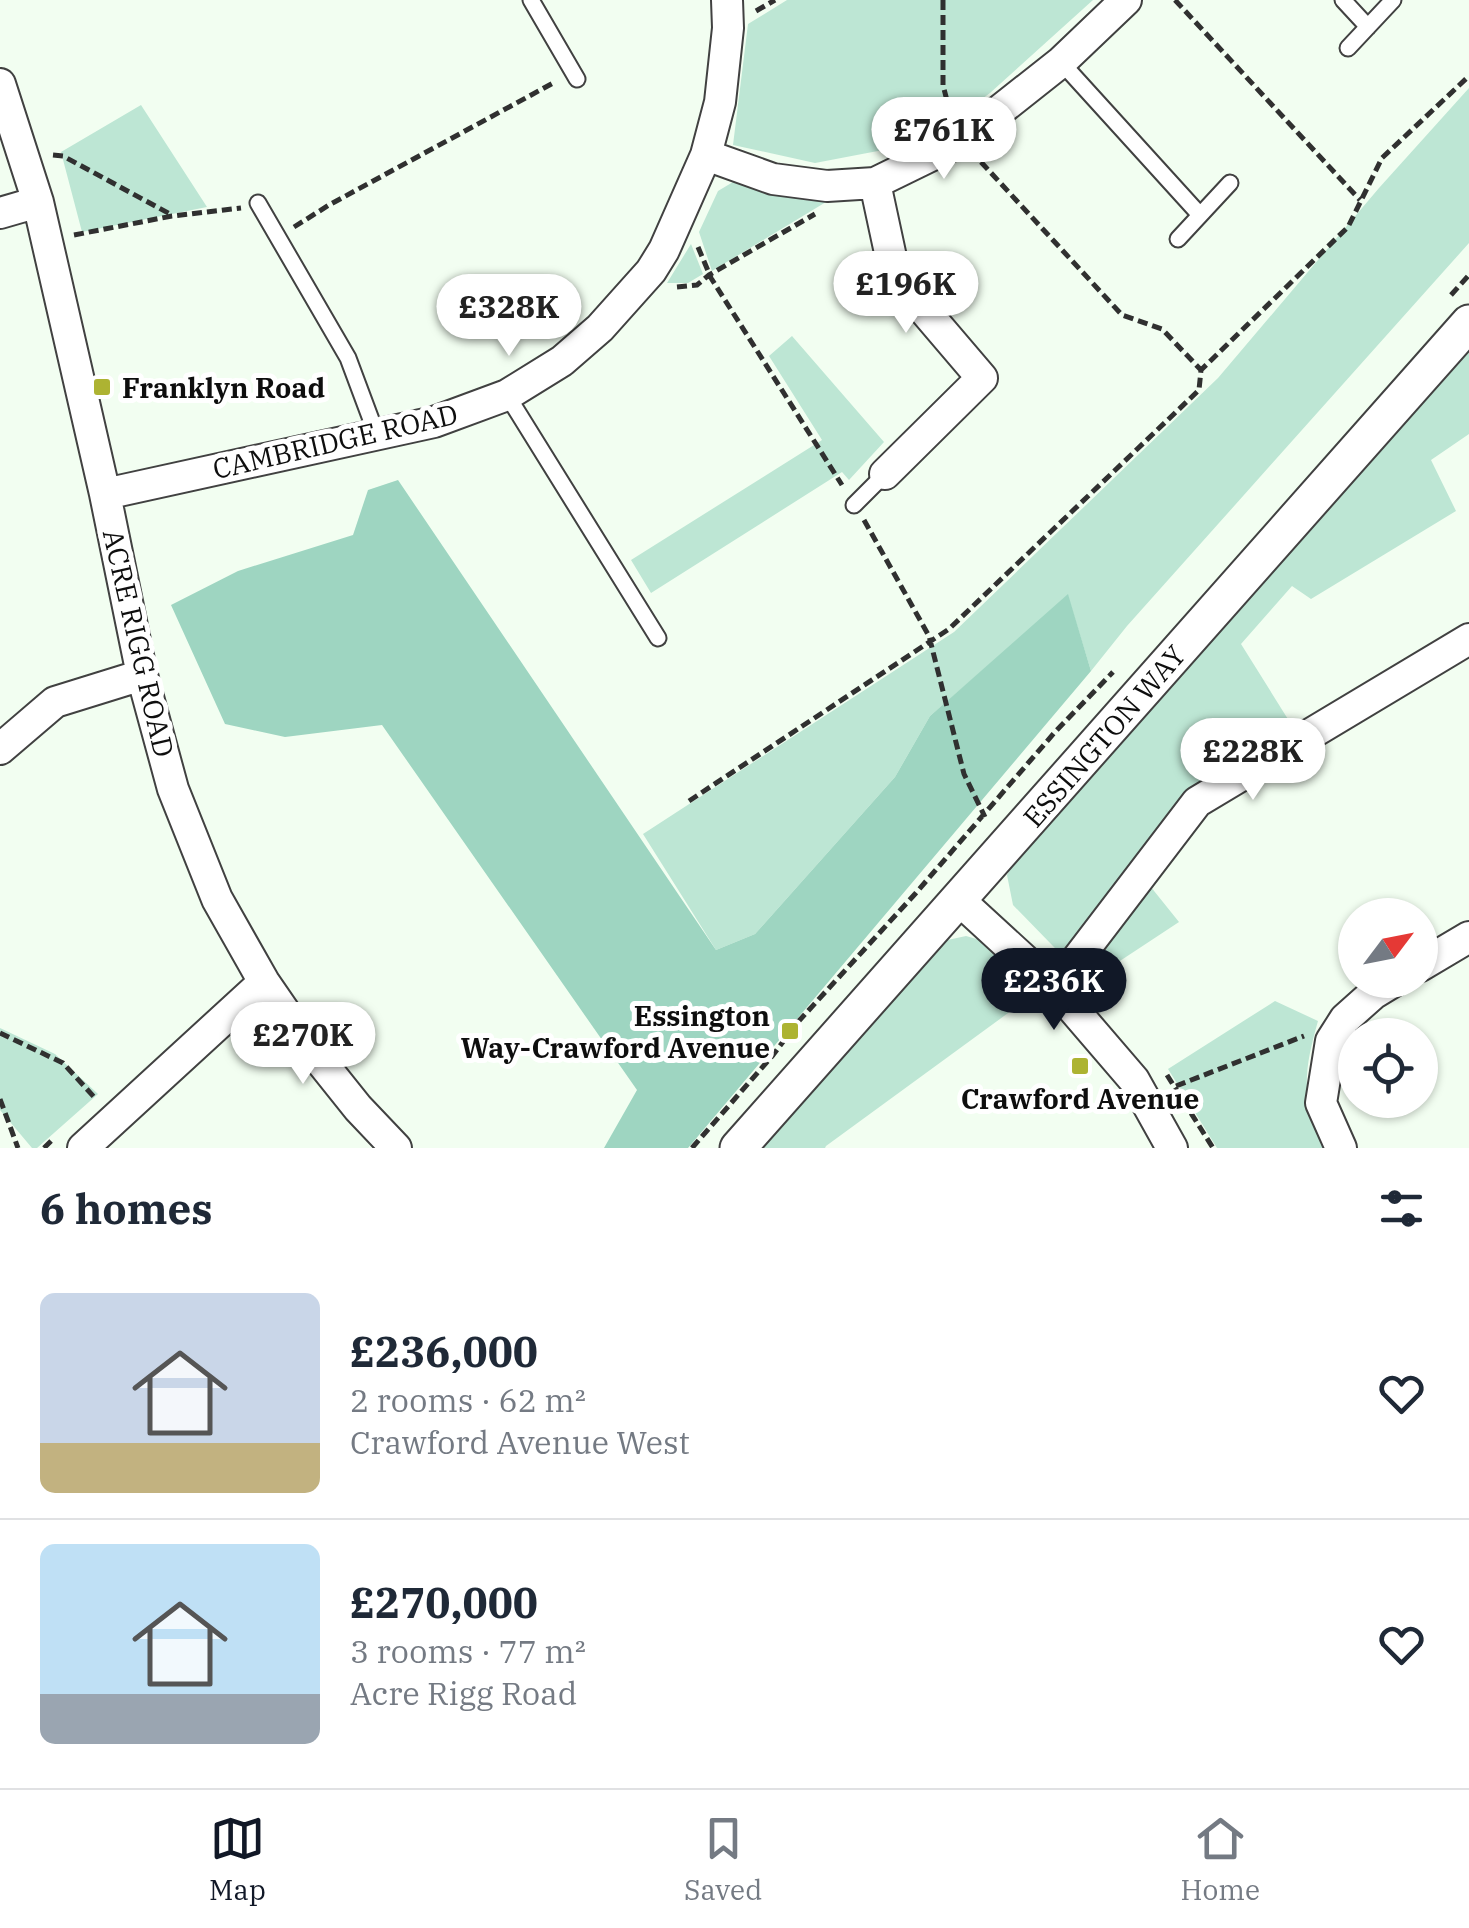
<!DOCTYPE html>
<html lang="en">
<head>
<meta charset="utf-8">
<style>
	:root { --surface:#fff; --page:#f6f6f7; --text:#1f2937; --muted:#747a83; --line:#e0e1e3; --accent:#111827 }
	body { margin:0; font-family:"IBM Plex Serif",serif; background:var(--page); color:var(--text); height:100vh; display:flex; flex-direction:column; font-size:38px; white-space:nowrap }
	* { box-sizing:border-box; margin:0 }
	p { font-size:32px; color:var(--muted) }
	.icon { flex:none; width:55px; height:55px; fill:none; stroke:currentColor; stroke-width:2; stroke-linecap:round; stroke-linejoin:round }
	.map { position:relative; height:1148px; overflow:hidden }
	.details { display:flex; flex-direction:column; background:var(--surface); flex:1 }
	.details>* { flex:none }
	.needle { width:65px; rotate:58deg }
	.buttons { position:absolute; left:1338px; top:898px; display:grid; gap:20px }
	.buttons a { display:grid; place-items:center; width:100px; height:100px; border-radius:50%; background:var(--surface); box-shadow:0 2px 8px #0004; font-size:50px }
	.price { position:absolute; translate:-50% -85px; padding:0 22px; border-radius:35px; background:#fff; color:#222; font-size:32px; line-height:65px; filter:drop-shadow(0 2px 5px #0008) }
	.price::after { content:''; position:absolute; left:50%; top:60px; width:30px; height:22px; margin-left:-15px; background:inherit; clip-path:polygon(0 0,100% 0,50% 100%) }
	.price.current { background:var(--accent); color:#fff }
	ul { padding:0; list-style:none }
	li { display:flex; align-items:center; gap:30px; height:250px; padding:0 40px }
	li+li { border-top:2px solid var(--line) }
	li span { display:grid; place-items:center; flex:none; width:280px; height:200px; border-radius:15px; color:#555 }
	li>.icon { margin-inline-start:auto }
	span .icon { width:120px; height:120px; fill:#fffc; stroke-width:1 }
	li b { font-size:42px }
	h2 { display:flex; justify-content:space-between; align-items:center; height:120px; padding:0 40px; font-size:42px }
	.menu { display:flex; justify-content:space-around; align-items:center; height:140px; border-top:2px solid var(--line); background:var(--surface); font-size:28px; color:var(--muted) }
	.menu a { display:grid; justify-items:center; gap:5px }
	.menu .current { color:var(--accent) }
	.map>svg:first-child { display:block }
	.green { fill:#bde6d4 }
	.forest { fill:#9ed5c1 }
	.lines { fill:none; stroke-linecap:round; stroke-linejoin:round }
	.service-casing { stroke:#414141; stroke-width:19 }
	.minor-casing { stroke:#414141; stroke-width:34 }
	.tertiary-casing { stroke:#414141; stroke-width:39 }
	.path { stroke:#303030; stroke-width:5; stroke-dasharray:10 5; stroke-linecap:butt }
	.service { stroke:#fff; stroke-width:15 }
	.minor { stroke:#fff; stroke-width:30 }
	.tertiary { stroke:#fff; stroke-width:35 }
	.poi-dot { fill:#adb332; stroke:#fff; stroke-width:4 }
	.labels { text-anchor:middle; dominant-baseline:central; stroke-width:10; stroke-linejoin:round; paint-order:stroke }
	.poi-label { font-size:28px; font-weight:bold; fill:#0e0e0e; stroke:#fff; text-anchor:start }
	.street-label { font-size:28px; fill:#0e0e0e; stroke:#fff }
</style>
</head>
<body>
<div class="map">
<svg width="1469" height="1148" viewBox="0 0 1469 1148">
	<rect width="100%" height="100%" fill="#f2fef1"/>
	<!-- green -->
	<path class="green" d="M 787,0 L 1093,0 L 990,93 L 935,134 L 883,150 L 815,163 L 733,145 L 748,24 Z
		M 1469,88 L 1469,243 L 1127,626 L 1091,671 L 1068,596 L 930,716 L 895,777 L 755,934 L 716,950 L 643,834 L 954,632 L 1218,378 L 1379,188 Z
		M 141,105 L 207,207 L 82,232 L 61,152 Z
		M 733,182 L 826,202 L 712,271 L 699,232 L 718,191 Z
		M 691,244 L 703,274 L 688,283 L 667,283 Z
		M 792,336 L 884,442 L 849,480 L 842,472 L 651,593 L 631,560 L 822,440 L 769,356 Z
		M 1469,344 L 1469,434 L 1431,460 L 1456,511 L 1311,599 L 1292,586 L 1241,644 L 1301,740 L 1134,866 L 1179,922 L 1088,982 L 1013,905 L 1007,875 L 1022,847 Z
		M 966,936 L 987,942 L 1041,989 L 826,1146 L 825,1148 L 757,1148 L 943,941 Z
		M 1275,1001 L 1318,1021 C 1303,1074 1301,1097 1325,1148 L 1217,1148 L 1168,1069 Z
		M 0,1028 L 55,1054 L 98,1094 L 37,1148 L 32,1148 L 0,1110 Z"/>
	<!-- forest -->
	<path class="forest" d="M 398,480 L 716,950 L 755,934 L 895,777 L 930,716 L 1068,594 L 1091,671 L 688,1148 L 604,1148 L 637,1090 L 382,725 L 285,737 L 225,724 L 171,605 L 238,571 L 353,535 L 368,490 Z"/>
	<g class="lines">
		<!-- service casing -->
		<g class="service-casing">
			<path id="service" d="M 531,0 L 577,79
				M 1343,0 L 1368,27
				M 1348,48 L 1393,0
				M 1061,62 L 1200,215
				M 258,203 L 348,358 L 376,433
				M 1178,239 L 1230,183
				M 507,395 L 658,638
				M 854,505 L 885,474"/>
		</g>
		<!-- minor casing -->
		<g class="minor-casing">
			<path id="minor" d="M 0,84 L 38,202 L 105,494 L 142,675 L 173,789 L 217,899 L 264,982 L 306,1043 L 358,1108 L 396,1148
				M 706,155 L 773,179 L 827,186 L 875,183 L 961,141 L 1061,62 L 1126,0
				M 875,183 L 895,276 L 982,378 L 885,474
				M 0,213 L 38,202
				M 105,494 L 434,422 L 507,395 L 562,361 L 600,328 L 651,271 L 664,250 L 706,155 L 720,102 L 728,28 L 727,0
				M 0,749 L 55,702 L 142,675
				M 958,899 L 1055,988 L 1134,1080 L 1172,1148
				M 1420,966 L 1469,937
				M 1055,988 L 1197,802 L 1469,639
				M 83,1148 L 264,982
				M 1341,1148 L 1321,1103 L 1331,1041 L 1345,1019 L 1373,994 L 1396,980"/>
		</g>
		<!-- tertiary casing -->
		<g class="tertiary-casing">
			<path id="tertiary" d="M 738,1148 L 1469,323"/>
		</g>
		<!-- path -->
		<path class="path" d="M 943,0 L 943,85 L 951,116
			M 1175,0 L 1360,200
			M 756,11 L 775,0
			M 53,155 L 63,156 L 170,214
			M 981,162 L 1122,315 L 1162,329 L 1201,370
			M 294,227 L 329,205 L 555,82
			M 74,235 L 172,216 L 241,208
			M 698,247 L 711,278 L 842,485
			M 677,287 L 697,285 L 709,275 L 815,214
			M 1451,295 L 1469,275
			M 864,520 L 929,636 L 964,774 L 985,817
			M 689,801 L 949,629 L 1199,390 L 1201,370 L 1348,227 L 1382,158 L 1469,76
			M 0,1033 L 63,1063 L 95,1098
			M 1167,1075 L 1213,1148
			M 1176,1086 L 1304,1036
			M 0,1099 L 18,1148
			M 44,1148 L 54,1138
			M 692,1148 L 773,1055 L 797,1023 L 915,894 L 1055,732 L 1113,672"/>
		<!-- service -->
		<use href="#service" class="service"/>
		<!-- minor -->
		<use href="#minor" class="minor"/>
		<!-- tertiary -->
		<use href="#tertiary" class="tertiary"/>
	</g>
	<!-- markers -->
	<g class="poi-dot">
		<rect x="92" y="377" width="20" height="20" rx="5"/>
		<rect x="780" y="1021" width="20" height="20" rx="5"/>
		<rect x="1070" y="1056" width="20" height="20" rx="5"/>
	</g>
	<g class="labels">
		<!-- poi labels -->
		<g class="poi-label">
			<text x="122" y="387">Franklyn Road</text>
			<text x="770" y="1015" text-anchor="end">Essington<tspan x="770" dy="32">Way-Crawford Avenue</tspan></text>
			<text x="1080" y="1098" text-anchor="middle">Crawford Avenue</text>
		</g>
		<!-- street labels -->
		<g class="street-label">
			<text transform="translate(335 441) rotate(-13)">CAMBRIDGE ROAD</text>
			<text transform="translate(139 643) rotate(77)">ACRE RIGG ROAD</text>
			<text transform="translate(1104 736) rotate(-49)">ESSINGTON WAY</text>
		</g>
	</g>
</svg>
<div class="buttons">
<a><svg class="needle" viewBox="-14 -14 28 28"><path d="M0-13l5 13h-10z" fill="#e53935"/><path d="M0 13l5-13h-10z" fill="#747a83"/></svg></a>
<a><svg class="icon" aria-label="locate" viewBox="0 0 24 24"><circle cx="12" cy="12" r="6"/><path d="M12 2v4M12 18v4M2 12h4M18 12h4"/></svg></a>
</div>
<b class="price" style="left:944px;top:182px">£761K</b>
<b class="price" style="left:906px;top:336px">£196K</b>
<b class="price" style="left:509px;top:359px">£328K</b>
<b class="price" style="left:1253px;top:803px">£228K</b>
<b class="price current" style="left:1054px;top:1033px">£236K</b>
<b class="price" style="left:303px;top:1087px">£270K</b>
</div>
<section class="details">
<h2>6 homes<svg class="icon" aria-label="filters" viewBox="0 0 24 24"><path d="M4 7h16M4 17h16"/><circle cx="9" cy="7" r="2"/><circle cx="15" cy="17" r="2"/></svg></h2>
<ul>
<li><span style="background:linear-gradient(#c9d6e8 75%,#c2b280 0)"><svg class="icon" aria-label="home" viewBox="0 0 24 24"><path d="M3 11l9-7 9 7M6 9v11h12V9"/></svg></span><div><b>£236,000</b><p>2 rooms · 62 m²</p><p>Crawford Avenue West</p></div><svg class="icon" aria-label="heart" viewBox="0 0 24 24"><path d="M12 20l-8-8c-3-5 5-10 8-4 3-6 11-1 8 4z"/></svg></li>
<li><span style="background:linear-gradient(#bfe0f5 75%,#9aa5b1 0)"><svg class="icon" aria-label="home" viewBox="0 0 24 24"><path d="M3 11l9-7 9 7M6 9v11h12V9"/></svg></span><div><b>£270,000</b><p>3 rooms · 77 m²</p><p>Acre Rigg Road</p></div><svg class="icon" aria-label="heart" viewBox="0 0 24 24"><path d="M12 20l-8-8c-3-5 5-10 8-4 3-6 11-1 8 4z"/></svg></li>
</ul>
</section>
<nav class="menu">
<a class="current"><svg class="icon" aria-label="map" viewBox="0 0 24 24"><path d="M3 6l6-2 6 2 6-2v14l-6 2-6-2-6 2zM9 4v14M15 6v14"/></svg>Map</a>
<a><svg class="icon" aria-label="saved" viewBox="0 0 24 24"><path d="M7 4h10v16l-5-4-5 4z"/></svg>Saved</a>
<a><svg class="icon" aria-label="home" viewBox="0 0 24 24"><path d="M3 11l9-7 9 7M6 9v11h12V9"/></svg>Home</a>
</nav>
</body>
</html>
